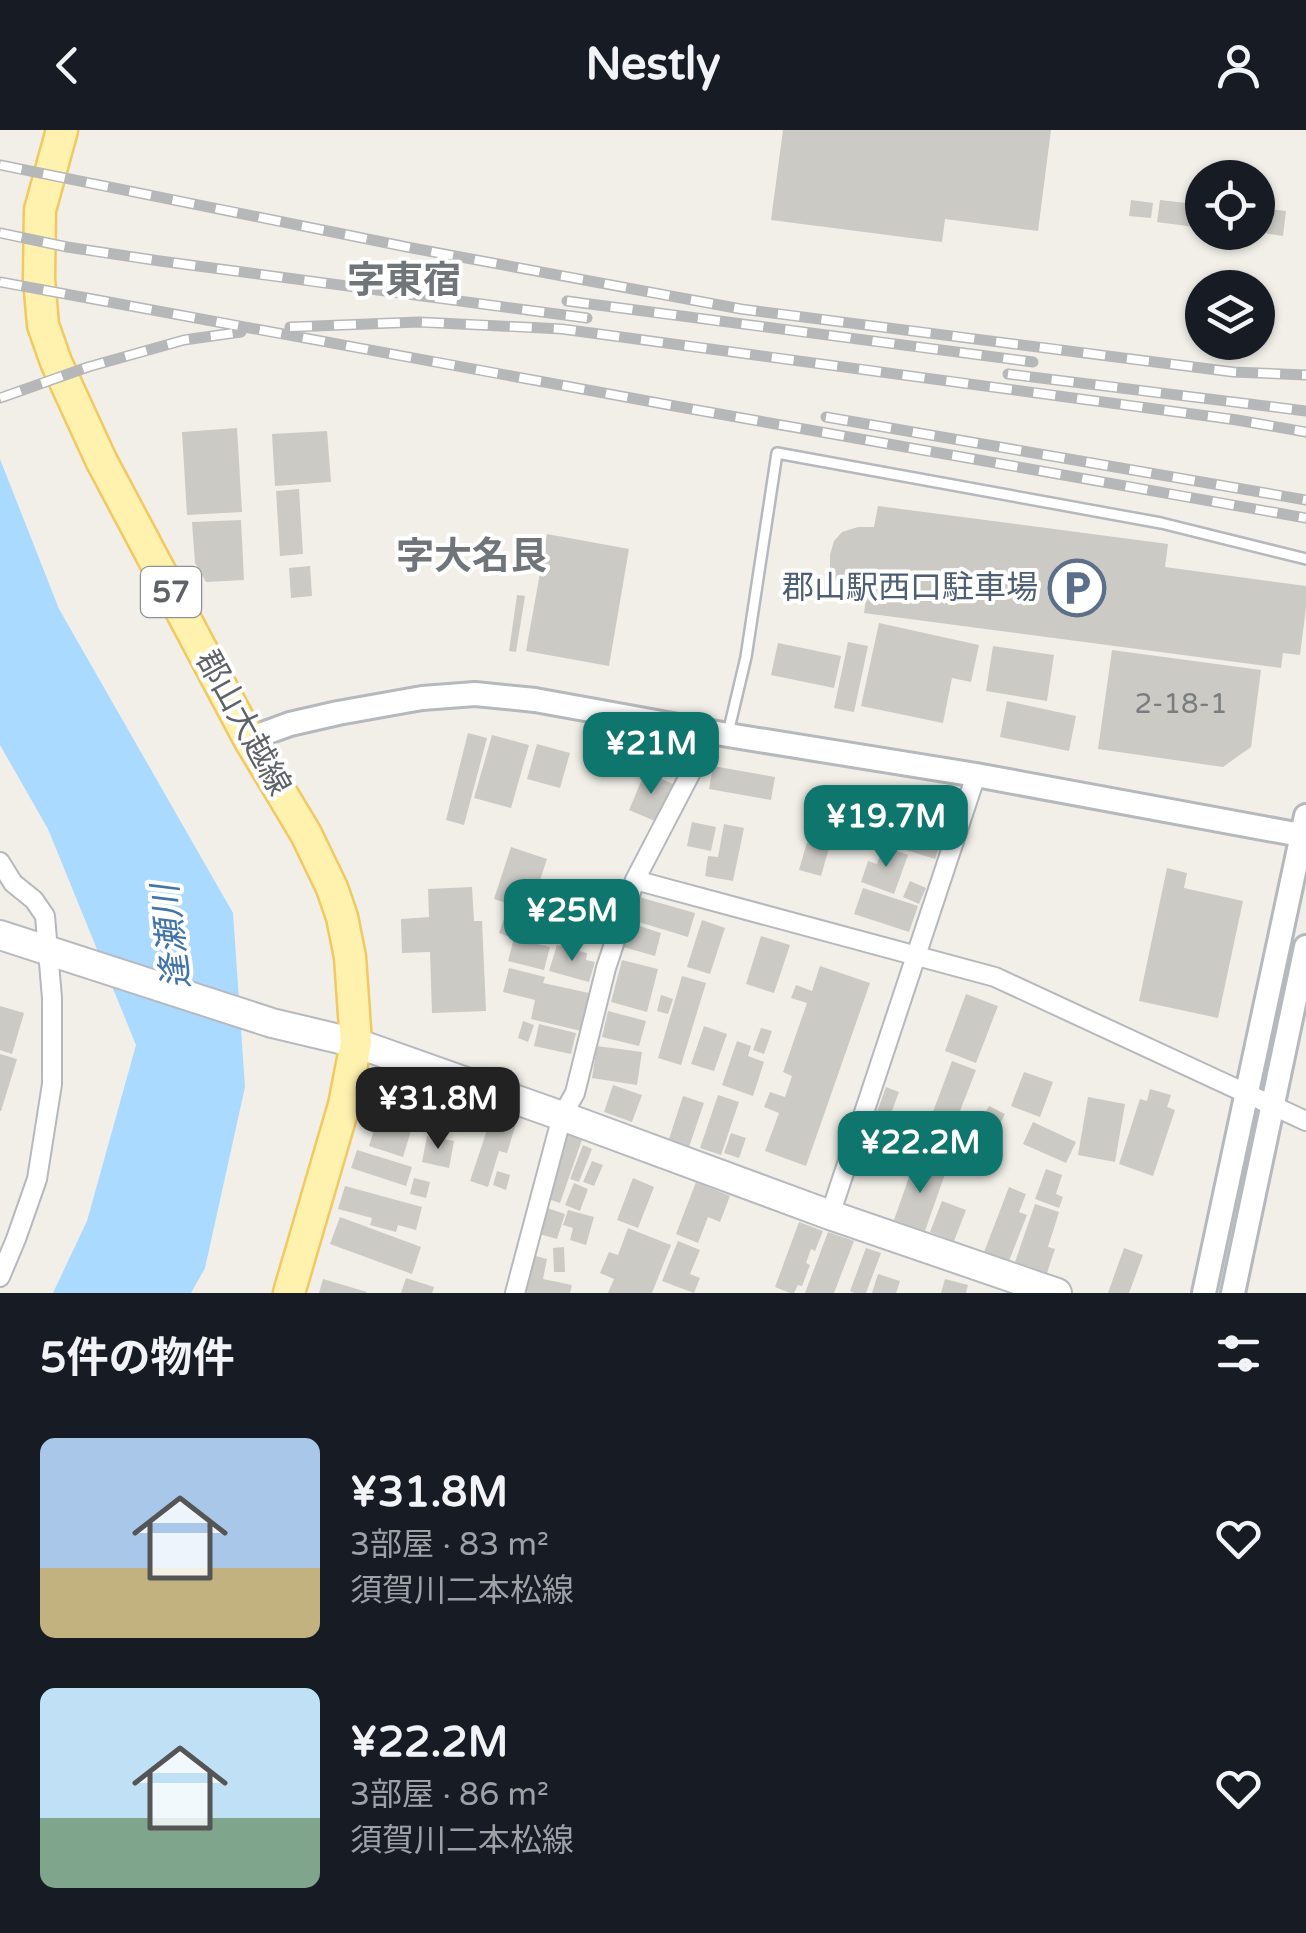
<!DOCTYPE html>
<html lang="ja">
<head>
<meta charset="utf-8">
<style>
	:root { --surface:#171b24; --page:#242831; --text:#f1f3f6; --muted:#9ea1a6; --accent:#0f766e }
	body { margin:0; font-family:"Varela Round","Noto Sans JP",sans-serif; background:var(--page); color:var(--text); height:100vh; display:flex; flex-direction:column; font-size:38px; white-space:nowrap }
	* { box-sizing:border-box; margin:0 }
	p { font-size:32px; color:var(--muted) }
	.icon { flex:none; width:55px; height:55px; fill:none; stroke:currentColor; stroke-width:2; stroke-linecap:round; stroke-linejoin:round }
	.map { position:relative; height:1163px; overflow:hidden }
	.side { display:flex; flex-direction:column; background:var(--surface); flex:1 }
	.side>* { flex:none }
	.buttons { position:absolute; left:1185px; top:30px; display:grid; gap:20px }
	.buttons a { display:grid; place-items:center; width:90px; height:90px; border-radius:50%; background:var(--surface); box-shadow:0 2px 8px #0004; font-size:50px }
	.price { position:absolute; translate:-50% -85px; padding:0 22px; border-radius:20px; background:var(--accent); color:#fff; font-size:32px; line-height:65px; filter:drop-shadow(0 2px 5px #0008) }
	.price::after { content:''; position:absolute; left:50%; top:60px; width:30px; height:22px; margin-left:-15px; background:inherit; clip-path:polygon(0 0,100% 0,50% 100%) }
	.price.on { background:#222; color:#fff }
	ul { padding:0; list-style:none }
	li { display:flex; align-items:center; gap:30px; height:250px; padding:0 40px }
	li span { display:grid; place-items:center; flex:none; width:280px; height:200px; border-radius:15px; color:#555 }
	li>.icon { margin-inline-start:auto }
	span .icon { width:120px; height:120px; fill:#fffc; stroke-width:1 }
	li b { font-size:42px }
	h2 { display:flex; justify-content:space-between; align-items:center; height:120px; padding:0 40px; font-size:42px }
	header { display:flex; justify-content:space-between; align-items:center; height:130px; padding:0 40px; background:var(--surface); font-size:45px; font-weight:700 }
	.map>svg:first-child { display:block }
	.water { fill:#aadaff }
	.building { fill:#cccac5 }
	.lines { fill:none; stroke-linecap:round; stroke-linejoin:round }
	.service-casing { stroke:#b5b8bc; stroke-width:14 }
	.minor-casing { stroke:#b5b8bc; stroke-width:22 }
	.tertiary-casing { stroke:#b5b8bc; stroke-width:28 }
	.secondary-casing { stroke:#b6babf; stroke-width:32 }
	.primary-casing { stroke:#f2c960; stroke-width:35 }
	.service { stroke:#fff; stroke-width:9 }
	.minor { stroke:#fff; stroke-width:18 }
	.tertiary { stroke:#fff; stroke-width:22 }
	.secondary { stroke:#fff; stroke-width:28 }
	.primary { stroke:#fff2af; stroke-width:30 }
	.rail-casing { stroke:#b6b7b8; stroke-width:11 }
	.rail { stroke:#fff; stroke-width:8; stroke-dasharray:22; stroke-linecap:butt }
	.labels { text-anchor:middle; dominant-baseline:central; stroke-width:8; stroke-linejoin:round; paint-order:stroke }
	.number-label { font-size:28px; fill:#7a7d7f }
	.shield { fill:#fff; stroke:#8f9295; stroke-width:2.5 }
	.shield-label { font-size:30px; font-weight:bold; fill:#5f6368 }
	.service-label { font-size:32px; fill:#4e5e75; stroke:#fff; text-anchor:end }
	.street-label { font-size:32px; fill:#5f6368; stroke:#fff }
	.water-label { font-size:35px; font-style:italic; fill:#4174aa; stroke:#fff }
	.quarter-label { font-size:38px; font-weight:bold; fill:#70757a; stroke:#fff }
</style>
</head>
<body>
<header><svg class="icon" aria-label="back" viewBox="0 0 24 24"><path d="M15 5l-7 7 7 7"/></svg>Nestly<svg class="icon" aria-label="person" viewBox="0 0 24 24"><circle cx="12" cy="8" r="4"/><path d="M4 21q1-7 8-7t8 7"/></svg></header>
<div class="map">
<svg width="1306" height="1163" viewBox="0 0 1306 1163">
	<rect width="100%" height="100%" fill="#f1efe8"/>
	<!-- water -->
	<path class="water" d="M 0,329 L 59,479 L 233,783 L 245,957 L 205,1138 L 191,1163 L 53,1163 L 87,1091 L 136,915 L 48,699 L 0,615 Z"/>
	<!-- building -->
	<path class="building" d="M 783,0 L 1051,0 L 1038,101 L 945,89 L 942,112 L 771,90 Z
		M 1131,70 L 1153,73 L 1151,88 L 1129,86 Z
		M 1160,70 L 1202,75 L 1202,98 L 1157,92 Z
		M 1259,78 L 1286,81 L 1283,106 L 1258,102 Z
		M 237,298 L 242,382 L 187,385 L 182,302 Z
		M 327,301 L 331,352 L 275,356 L 272,304 Z
		M 299,359 L 303,424 L 280,426 L 276,361 Z
		M 878,376 L 1168,414 L 1165,437 L 1306,456 L 1306,477 L 1300,525 L 1283,523 L 1281,538 L 864,483 L 867,462 L 850,460 L 835,450 L 830,438 L 830,425 L 834,411 L 842,402 L 858,397 L 874,397 Z
		M 241,390 L 244,450 L 206,452 L 195,433 L 192,392 Z
		M 547,404 L 629,419 L 609,536 L 526,521 Z
		M 310,436 L 312,466 L 291,468 L 289,438 Z
		M 517,465 L 525,466 L 516,522 L 509,521 Z
		M 879,493 L 979,515 L 971,552 L 952,548 L 943,593 L 861,576 Z
		M 848,512 L 868,516 L 854,582 L 834,578 Z
		M 778,513 L 841,526 L 834,558 L 771,545 Z
		M 993,516 L 1054,525 L 1047,571 L 986,561 Z
		M 1112,520 L 1261,540 L 1251,617 L 1223,637 L 1098,619 Z
		M 1007,571 L 1076,586 L 1069,621 L 1000,607 Z
		M 468,603 L 487,608 L 464,695 L 446,690 Z
		M 492,605 L 529,615 L 511,678 L 474,668 Z
		M 537,614 L 570,623 L 560,658 L 527,649 Z
		M 713,636 L 775,647 L 771,670 L 709,659 Z
		M 645,642 L 673,654 L 657,692 L 629,680 Z
		M 824,655 L 856,662 L 845,709 L 813,701 Z
		M 898,671 L 911,676 L 905,695 L 942,708 L 935,729 L 884,713 Z
		M 692,692 L 716,697 L 711,721 L 687,716 Z
		M 724,694 L 744,698 L 733,751 L 705,746 L 708,726 L 718,727 Z
		M 807,712 L 829,718 L 821,746 L 799,740 Z
		M 883,716 L 908,725 L 894,764 L 861,752 L 868,731 L 877,734 Z
		M 511,717 L 547,729 L 539,753 L 558,760 L 549,787 L 494,769 Z
		M 1167,738 L 1187,743 L 1184,758 L 1243,771 L 1218,888 L 1139,871 Z
		M 910,751 L 926,758 L 919,774 L 903,767 Z
		M 472,757 L 474,791 L 482,791 L 486,881 L 432,883 L 430,822 L 402,823 L 401,789 L 429,787 L 428,759 Z
		M 863,758 L 918,776 L 909,802 L 854,784 Z
		M 585,760 L 614,771 L 601,809 L 571,798 Z
		M 639,767 L 695,783 L 688,807 L 632,790 Z
		M 562,779 L 574,784 L 568,798 L 556,794 Z
		M 507,780 L 521,785 L 513,808 L 499,803 Z
		M 702,790 L 725,798 L 710,844 L 687,837 Z
		M 630,793 L 661,803 L 655,826 L 623,817 Z
		M 761,806 L 790,815 L 774,863 L 746,854 Z
		M 514,808 L 550,817 L 544,840 L 508,831 Z
		M 557,815 L 587,823 L 586,830 L 595,832 L 589,852 L 549,841 Z
		M 622,830 L 658,839 L 647,882 L 611,872 Z
		M 820,836 L 870,853 L 806,1036 L 765,1021 L 779,983 L 764,977 L 770,962 L 785,967 L 792,946 L 783,942 L 807,873 L 791,868 L 796,855 L 812,861 Z
		M 509,838 L 545,847 L 543,853 L 589,863 L 581,901 L 531,889 L 535,870 L 503,862 Z
		M 682,846 L 706,853 L 681,935 L 658,928 Z
		M 966,864 L 998,876 L 976,933 L 945,921 Z
		M 661,865 L 673,869 L 668,884 L 657,881 Z
		M 0,876 L 24,883 L 12,924 L 0,920 Z
		M 608,881 L 646,891 L 639,916 L 602,907 Z
		M 523,891 L 534,895 L 528,912 L 518,908 Z
		M 539,894 L 576,903 L 571,924 L 534,916 Z
		M 704,896 L 727,904 L 714,941 L 691,934 Z
		M 761,898 L 772,901 L 764,924 L 753,920 Z
		M 737,911 L 751,916 L 748,926 L 764,932 L 753,966 L 722,955 Z
		M 597,916 L 642,922 L 637,955 L 592,948 Z
		M 0,924 L 17,929 L 1,981 L 0,981 Z
		M 952,931 L 976,940 L 951,1004 L 928,995 Z
		M 1024,942 L 1053,952 L 1040,987 L 1011,976 Z
		M 613,955 L 642,965 L 632,992 L 604,982 Z
		M 886,957 L 899,962 L 887,994 L 874,990 Z
		M 1150,959 L 1171,965 L 1167,977 L 1175,980 L 1153,1046 L 1119,1034 L 1140,969 L 1147,971 Z
		M 718,965 L 739,972 L 721,1025 L 700,1018 Z
		M 683,966 L 704,973 L 689,1017 L 669,1009 Z
		M 1088,967 L 1125,974 L 1115,1032 L 1078,1025 Z
		M 989,976 L 1005,984 L 991,1013 L 967,1000 L 975,984 L 983,987 Z
		M 381,977 L 415,988 L 403,1027 L 369,1016 Z
		M 494,979 L 518,987 L 507,1023 L 499,1021 L 488,1057 L 470,1051 Z
		M 872,991 L 888,998 L 883,1011 L 867,1004 Z
		M 1033,992 L 1076,1012 L 1066,1033 L 1023,1014 Z
		M 731,1003 L 746,1008 L 739,1028 L 724,1023 Z
		M 567,1004 L 582,1010 L 560,1073 L 548,1069 Z
		M 921,1005 L 935,1010 L 930,1026 L 916,1021 Z
		M 427,1006 L 454,1011 L 449,1038 L 422,1032 Z
		M 866,1011 L 883,1017 L 876,1036 L 859,1030 Z
		M 583,1015 L 592,1019 L 579,1052 L 570,1049 Z
		M 357,1020 L 412,1037 L 406,1056 L 351,1038 Z
		M 915,1030 L 946,1041 L 925,1101 L 894,1090 Z
		M 592,1031 L 603,1035 L 594,1056 L 583,1052 Z
		M 1046,1039 L 1062,1045 L 1056,1064 L 1063,1067 L 1059,1078 L 1035,1069 Z
		M 497,1041 L 510,1045 L 506,1060 L 493,1055 Z
		M 414,1048 L 430,1052 L 426,1068 L 410,1064 Z
		M 633,1048 L 654,1057 L 638,1098 L 617,1090 Z
		M 696,1052 L 730,1066 L 720,1092 L 708,1087 L 698,1113 L 676,1104 Z
		M 574,1053 L 588,1059 L 580,1081 L 565,1075 Z
		M 345,1056 L 422,1077 L 416,1100 L 398,1095 L 396,1102 L 370,1095 L 372,1088 L 338,1079 Z
		M 1009,1057 L 1026,1064 L 1019,1082 L 1027,1085 L 1009,1131 L 984,1122 Z
		M 942,1071 L 966,1080 L 954,1111 L 930,1102 Z
		M 1035,1074 L 1059,1082 L 1048,1117 L 1055,1119 L 1047,1143 L 1015,1132 Z
		M 547,1078 L 565,1084 L 557,1109 L 539,1104 Z
		M 568,1080 L 594,1087 L 586,1115 L 570,1110 L 573,1098 L 563,1095 Z
		M 340,1087 L 421,1117 L 412,1144 L 330,1114 Z
		M 799,1092 L 823,1101 L 815,1121 L 811,1119 L 806,1133 L 810,1135 L 802,1156 L 798,1155 L 794,1163 L 790,1163 L 775,1157 Z
		M 628,1098 L 671,1115 L 652,1163 L 608,1163 L 614,1149 L 600,1143 L 609,1122 L 618,1125 Z
		M 828,1102 L 854,1111 L 834,1163 L 805,1163 Z
		M 678,1111 L 700,1120 L 690,1144 L 700,1148 L 694,1163 L 662,1151 Z
		M 564,1117 L 565,1142 L 554,1142 L 553,1118 Z
		M 866,1118 L 881,1123 L 866,1163 L 854,1163 L 850,1161 Z
		M 1124,1118 L 1143,1125 L 1129,1163 L 1108,1163 Z
		M 532,1125 L 547,1129 L 543,1149 L 572,1155 L 570,1163 L 526,1163 Z
		M 878,1144 L 900,1151 L 896,1163 L 872,1163 Z
		M 406,1148 L 434,1157 L 432,1163 L 401,1163 Z
		M 323,1149 L 367,1162 L 366,1163 L 319,1163 Z
		M 945,1149 L 968,1155 L 966,1163 L 941,1163 Z"/>
	<g class="lines">
		<!-- service casing -->
		<g class="service-casing">
			<path id="service" d="M 728,603 L 746,527 L 777,323 L 1161,393 L 1306,429"/>
		</g>
		<!-- minor casing -->
		<g class="minor-casing">
			<path id="minor" d="M 712,602 L 635,750 L 995,847 L 1306,991
				M 0,732 L 13,753 L 34,770 L 45,786 L 52,868 L 52,954 L 37,1049 L 16,1109 L 0,1147
				M 830,1085 L 976,645
				M 515,1163 L 562,986 L 575,963 L 606,838 L 635,750"/>
		</g>
		<!-- tertiary casing -->
		<g class="tertiary-casing">
			<path id="tertiary" d="M 249,609 L 290,594 L 338,583 L 422,568 L 475,564 L 535,570 L 728,605 L 976,645 L 1306,706
				M 1204,1163 L 1306,686
				M 1233,1163 L 1306,817"/>
		</g>
		<!-- secondary casing -->
		<g class="secondary-casing">
			<path id="secondary" d="M 0,805 L 272,893 L 356,913 L 562,986 L 830,1085 L 1057,1163"/>
		</g>
		<!-- primary casing -->
		<g class="primary-casing">
			<path id="primary" d="M 62,0 L 40,80 L 39,149 L 43,195 L 56,232 L 101,330 L 249,609 L 306,704 L 332,758 L 342,787 L 350,827 L 356,913 L 344,975 L 289,1163"/>
		</g>
		<!-- service -->
		<use href="#service" class="service"/>
		<!-- minor -->
		<use href="#minor" class="minor"/>
		<!-- tertiary -->
		<use href="#tertiary" class="tertiary"/>
		<!-- secondary -->
		<use href="#secondary" class="secondary"/>
		<!-- primary -->
		<use href="#primary" class="primary"/>
		<!-- rail casing -->
		<g class="rail-casing">
			<path id="rail" d="M 0,35 L 412,118 L 741,179 L 1233,242 L 1306,245
				M 0,103 L 67,117 L 160,131 L 587,188
				M 0,152 L 680,277 L 1306,388
				M 567,171 L 1033,232
				M 290,197 L 419,192 L 562,199 L 1237,290 L 1306,302
				M 1008,244 L 1306,281
				M 0,268 L 88,237 L 184,210 L 241,202
				M 826,287 L 1306,370"/>
		</g>
		<!-- rail -->
		<use href="#rail" class="rail"/>
	</g>
	<!-- icons -->
	<defs>
		<g id="parking-ring" transform="scale(2.875)"><circle r="9.5" fill="#fff" stroke="#5c6f8a" stroke-width="1.5"/><path d="M-3.5-5.5H1a3.5 3.5 0 0 1 0 7H-1V5.5H-3.5ZM-1-3.4V-.6H.8a1.4 1.4 0 0 0 0-2.8Z" fill="#5c6f8a"/></g>
	</defs>
	<g fill-rule="evenodd">
		<use href="#parking-ring" x="1077" y="458"/>
	</g>
	<g class="labels">
		<!-- number labels -->
		<g class="number-label">
			<text x="1181" y="574">2-18-1</text>
		</g>
		<!-- shield labels -->
		<rect class="shield" x="141" y="437" width="60" height="50" rx="8"/>
		<g class="shield-label">
			<text x="171" y="462">57</text>
		</g>
		<!-- service labels -->
		<g class="service-label">
			<text x="1038" y="458">郡山駅西口駐車場</text>
		</g>
		<!-- street labels -->
		<g class="street-label">
			<text transform="translate(243 593) rotate(61)">郡山大越線</text>
		</g>
		<!-- water labels -->
		<g class="water-label">
			<text transform="translate(172 807) rotate(-97)">逢瀬川</text>
		</g>
		<!-- quarter labels -->
		<g class="quarter-label">
			<text x="404" y="151">字東宿</text>
			<text x="472" y="427">字大名艮</text>
		</g>
	</g>
</svg>
<div class="buttons">
<a><svg class="icon" aria-label="locate" viewBox="0 0 24 24"><circle cx="12" cy="12" r="6"/><path d="M12 2v4M12 18v4M2 12h4M18 12h4"/></svg></a>
<a><svg class="icon" aria-label="layers" viewBox="0 0 24 24"><path d="M12 4l9 5-9 5-9-5zM3 14l9 5 9-5"/></svg></a>
</div>
<b class="price" style="left:651px;top:667px">¥21M</b>
<b class="price" style="left:886px;top:740px">¥19.7M</b>
<b class="price" style="left:572px;top:834px">¥25M</b>
<b class="price on" style="left:438px;top:1022px">¥31.8M</b>
<b class="price" style="left:920px;top:1066px">¥22.2M</b>
</div>
<section class="side">
<h2>5件の物件<svg class="icon" aria-label="filters" viewBox="0 0 24 24"><path d="M4 7h16M4 17h16"/><circle cx="9" cy="7" r="2"/><circle cx="15" cy="17" r="2"/></svg></h2>
<ul>
<li><span style="background:linear-gradient(#a9c7e8 65%,#c2b280 0)"><svg class="icon" aria-label="home" viewBox="0 0 24 24"><path d="M3 11l9-7 9 7M6 9v11h12V9"/></svg></span><div><b>¥31.8M</b><p>3部屋 · 83 m²</p><p>須賀川二本松線</p></div><svg class="icon" aria-label="heart" viewBox="0 0 24 24"><path d="M12 20l-8-8c-3-5 5-10 8-4 3-6 11-1 8 4z"/></svg></li>
<li><span style="background:linear-gradient(#bfe0f5 65%,#7fa58c 0)"><svg class="icon" aria-label="home" viewBox="0 0 24 24"><path d="M3 11l9-7 9 7M6 9v11h12V9"/></svg></span><div><b>¥22.2M</b><p>3部屋 · 86 m²</p><p>須賀川二本松線</p></div><svg class="icon" aria-label="heart" viewBox="0 0 24 24"><path d="M12 20l-8-8c-3-5 5-10 8-4 3-6 11-1 8 4z"/></svg></li>
</ul>
</section>
</body>
</html>
